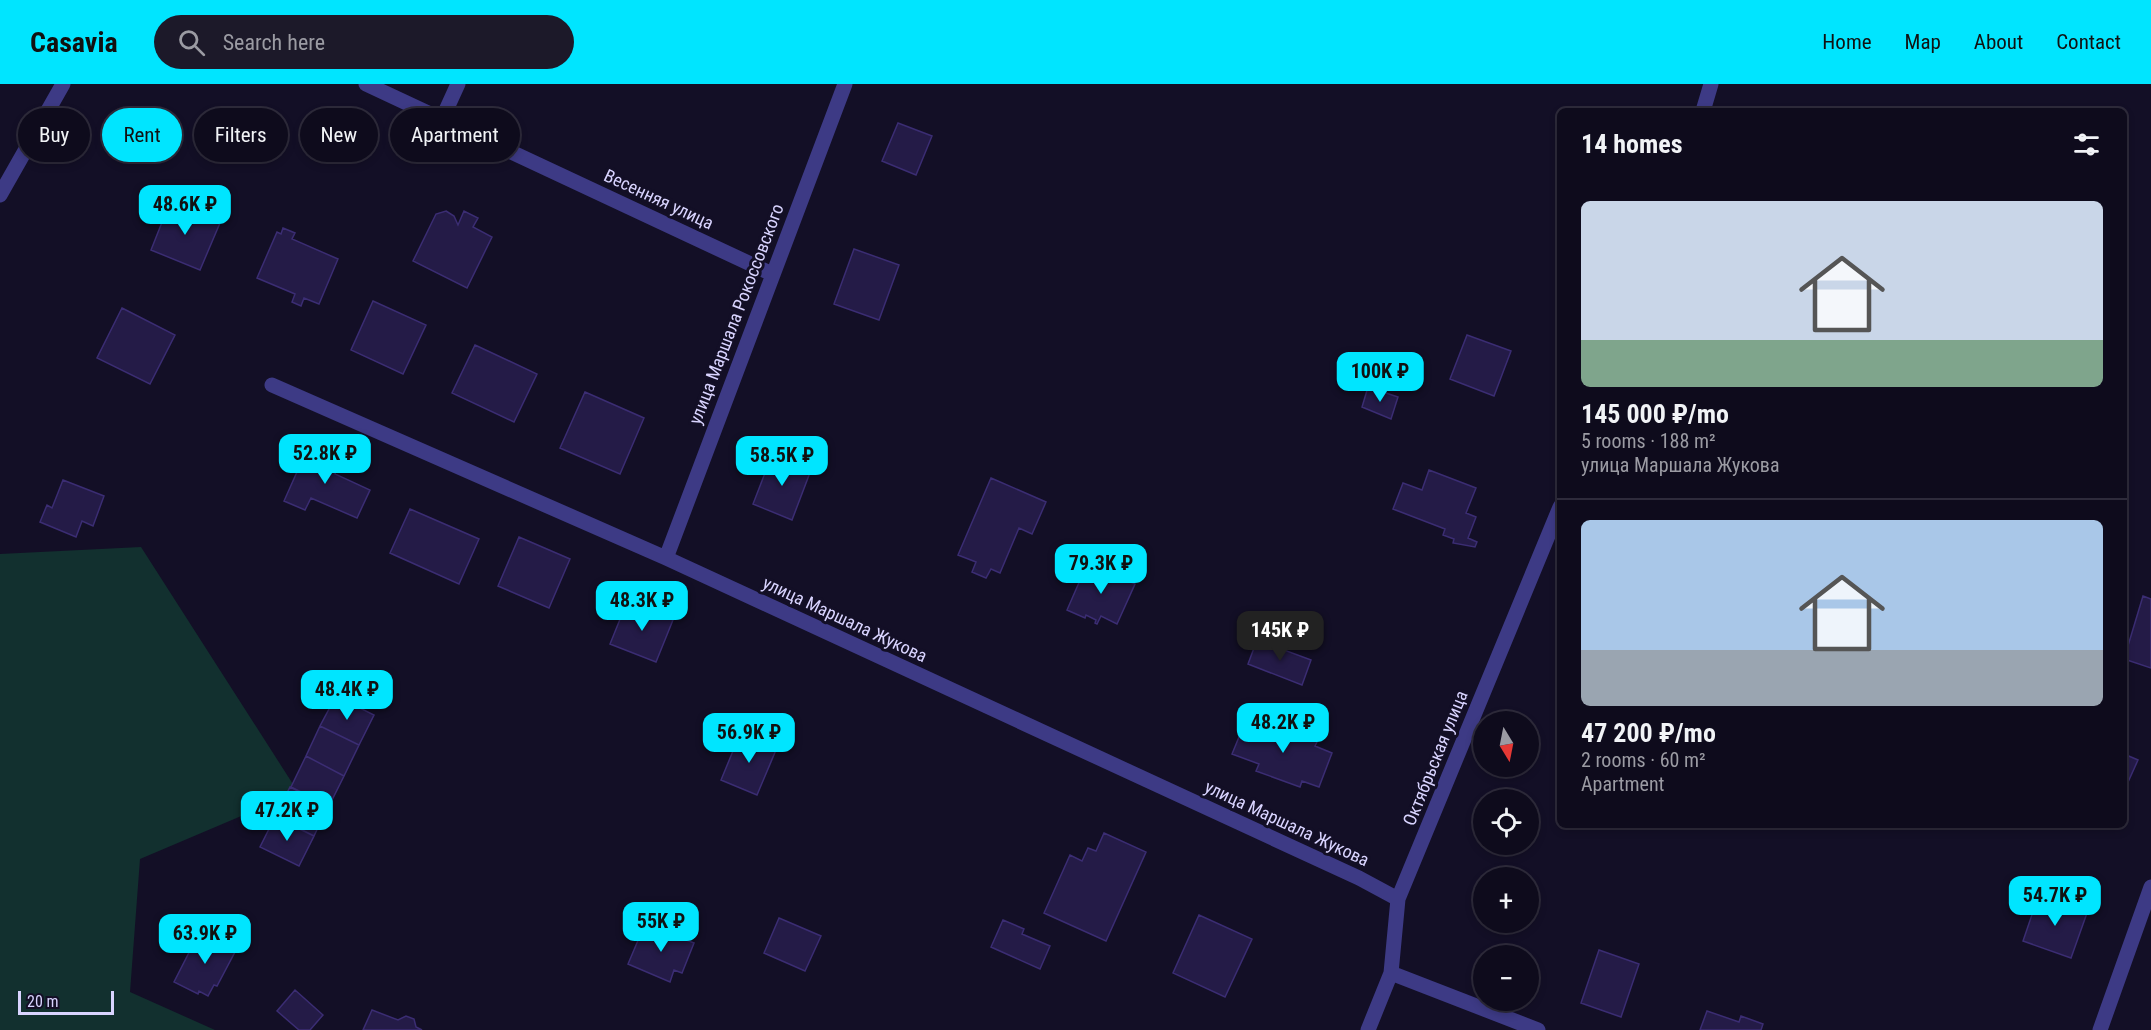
<!DOCTYPE html>
<html lang="en">
<head>
<meta charset="utf-8">
<style>
	:root { --surface:#0e0b1c; --page:#1c1929; --text:#f1f3f6; --muted:#9b9ba3; --line:#2e2b3b; --accent:#00e5ff }
	body { margin:0; font-family:"Roboto Condensed",sans-serif; background:var(--page); color:var(--text); height:100vh; display:flex; flex-direction:column; font-size:22px; white-space:nowrap }
	* { box-sizing:border-box; margin:0 }
	p { font-size:20px; color:var(--muted) }
	.icon { flex:none; width:33px; height:33px; fill:none; stroke:currentColor; stroke-width:2; stroke-linecap:round; stroke-linejoin:round }
	.map { position:relative; flex:1; overflow:hidden }
	.details { position:absolute; left:1557px; top:24px; width:570px; height:720px; display:flex; flex-direction:column; background:var(--surface); border-radius:9px; box-shadow:0 3px 9px #0003,0 0 0 2px var(--line) }
	.details>* { flex:none }
	.banner { position:absolute; left:18px; top:24px; width:570px; height:54px; display:flex; gap:12px }
	.needle { width:39px; rotate:170deg }
	.fabs { position:absolute; left:1473px; top:627px; display:grid; gap:12px }
	.fabs a { display:grid; place-items:center; width:66px; height:66px; border-radius:50%; background:var(--surface); box-shadow:0 3px 9px #0003,0 0 0 2px var(--line); font-size:30px }
	.scale { position:absolute; left:18px; bottom:15px; width:96px; box-sizing:border-box; padding-left:6px; border:3px solid #d9d4ff; border-top:0; font-size:16px; line-height:21px; white-space:nowrap; color:#d9d4ff; -webkit-text-stroke:4px #130f26; paint-order:stroke }
	.price { position:absolute; translate:-50% -51px; padding:0 14px; border-radius:12px; background:var(--accent); color:#111; font-size:20px; line-height:39px; filter:drop-shadow(0 2px 3px #0008) }
	.price::after { content:''; position:absolute; left:50%; top:36px; width:18px; height:14px; margin-left:-9px; background:inherit; clip-path:polygon(0 0,100% 0,50% 100%) }
	.price.current { background:#222; color:#fff }
	ul { padding:0; list-style:none }
	li { display:grid; align-content:center; gap:12px; height:318px; padding:0 24px }
	li+li { border-top:2px solid var(--line) }
	li span { display:grid; place-items:center; height:186px; border-radius:9px; color:#555 }
	li>.icon { margin-inline-start:auto }
	span .icon { width:108px; height:108px; fill:#fffc; stroke-width:1 }
	li b { font-size:26px }
	h2 { display:flex; justify-content:space-between; align-items:center; height:72px; padding:0 24px; font-size:26px }
	.pill { padding:0 21px; border-radius:27px; background:var(--surface); box-shadow:0 3px 9px #0003,0 0 0 2px var(--line); font-size:21px; line-height:54px }
	.pill.current { background:var(--accent); color:#111 }
	header { display:flex; align-items:center; gap:36px; box-sizing:border-box; height:84px; padding:0 30px; background:var(--accent); color:#111 }
	header strong { font-size:28px }
	nav { display:flex; gap:33px; margin-inline-start:auto; font-size:21px }
	.search { width:420px; height:54px; background:var(--page); display:flex; align-items:center; gap:15px; box-sizing:border-box; padding:0 21px; border-radius:33px; color:var(--muted); font-size:22px }
	.map>svg:first-child { display:block }
	.green { fill:#12302f }
	.building { fill:#241b47; stroke:#3b2d73; stroke-width:1.5 }
	.lines { fill:none; stroke-linecap:round; stroke-linejoin:round }
	.minor { stroke:#3d3a85; stroke-width:15 }
	.labels { text-anchor:middle; dominant-baseline:central; stroke-width:6; stroke-linejoin:round; paint-order:stroke }
	.street-label { font-size:18px; fill:#d9d4ff; stroke:#130f26 }
</style>
</head>
<body>
<header>
<strong>Casavia</strong>
<div class="search"><svg class="icon" aria-label="search" viewBox="0 0 24 24"><circle cx="10" cy="10" r="6"/><path d="M15 15l6 6"/></svg>Search here</div>
<nav><a>Home</a><a>Map</a><a>About</a><a>Contact</a></nav>
</header>
<div class="map">
<svg width="2151" height="946" viewBox="0 0 2151 946">
	<rect width="100%" height="100%" fill="#130f26"/>
	<!-- green -->
	<path class="green" d="M 141,463 L 298,708 L 140,775 L 130,908 L 215,946 L 0,946 L 0,470 Z"/>
	<!-- building -->
	<path class="building" d="M 898,39 L 932,52 L 916,91 L 882,77 Z
		M 170,118 L 220,139 L 200,186 L 151,166 Z
		M 446,127 L 454,132 L 458,141 L 464,127 L 478,134 L 473,143 L 492,153 L 467,204 L 413,177 L 436,130 Z
		M 283,144 L 295,149 L 292,155 L 338,175 L 319,220 L 304,214 L 301,222 L 292,218 L 295,210 L 257,194 L 277,148 L 281,150 Z
		M 854,165 L 899,181 L 879,236 L 834,220 Z
		M 373,217 L 426,241 L 403,290 L 351,266 Z
		M 122,224 L 175,251 L 150,300 L 97,274 Z
		M 1467,251 L 1511,267 L 1494,312 L 1450,295 Z
		M 475,261 L 537,290 L 514,338 L 452,309 Z
		M 1368,303 L 1398,313 L 1391,335 L 1362,323 Z
		M 585,308 L 644,334 L 620,390 L 560,364 Z
		M 309,361 L 342,375 L 335,390 L 370,406 L 357,434 L 311,414 L 305,426 L 284,417 Z
		M 772,371 L 811,386 L 792,436 L 753,420 Z
		M 1429,386 L 1476,404 L 1466,429 L 1476,433 L 1468,454 L 1477,458 L 1475,463 L 1453,459 L 1454,455 L 1443,451 L 1445,445 L 1393,425 L 1403,399 L 1422,406 Z
		M 991,394 L 1046,418 L 1032,450 L 1019,444 L 1000,489 L 991,485 L 986,494 L 972,488 L 976,478 L 958,471 Z
		M 63,396 L 104,412 L 93,442 L 82,437 L 76,453 L 40,438 L 47,421 L 52,424 Z
		M 410,425 L 479,455 L 459,500 L 390,469 Z
		M 519,453 L 570,475 L 549,524 L 498,502 Z
		M 1088,478 L 1135,500 L 1117,540 L 1101,532 L 1097,540 L 1095,539 L 1096,536 L 1086,531 L 1085,534 L 1067,526 Z
		M 2143,512 L 2151,515 L 2151,584 L 2124,575 Z
		M 627,518 L 673,536 L 656,578 L 610,560 Z
		M 1257,556 L 1311,576 L 1302,601 L 1248,580 Z
		M 336,612 L 374,631 L 359,661 L 320,642 Z
		M 1246,636 L 1272,646 L 1274,640 L 1318,656 L 1315,662 L 1332,669 L 1319,703 L 1302,697 L 1300,703 L 1256,687 L 1259,680 L 1232,670 Z
		M 320,642 L 359,661 L 344,692 L 306,672 Z
		M 740,650 L 752,656 L 757,652 L 763,655 L 764,661 L 776,666 L 757,711 L 721,696 Z
		M 2124,670 L 2138,676 L 2124,707 Z
		M 306,672 L 344,692 L 329,722 L 291,703 Z
		M 290,703 L 328,722 L 314,752 L 275,732 Z
		M 275,733 L 314,752 L 299,782 L 260,763 Z
		M 1104,749 L 1146,768 L 1106,857 L 1044,829 L 1070,771 L 1082,777 L 1088,764 L 1096,767 Z
		M 2038,813 L 2087,829 L 2071,874 L 2023,857 Z
		M 1199,831 L 1252,855 L 1225,913 L 1173,889 Z
		M 779,834 L 821,852 L 805,887 L 764,869 Z
		M 1003,836 L 1024,845 L 1022,850 L 1050,862 L 1040,885 L 991,863 Z
		M 645,840 L 694,859 L 682,889 L 674,886 L 670,898 L 628,880 Z
		M 200,847 L 236,866 L 217,902 L 214,901 L 208,912 L 199,907 L 198,910 L 174,898 Z
		M 1599,866 L 1639,880 L 1621,933 L 1581,919 Z
		M 295,906 L 323,931 L 310,946 L 299,946 L 277,927 Z
		M 372,926 L 398,936 L 406,932 L 414,935 L 416,943 L 422,946 L 363,946 Z
		M 1707,927 L 1739,938 L 1741,932 L 1763,940 L 1761,946 L 1700,946 Z"/>
	<g class="lines">
		<!-- minor -->
		<path class="minor" d="M 366,0 L 772,190
			M 1703,27 L 1711,0
			M 442,35 L 458,0
			M 0,111 L 63,0
			M 272,301 L 666,474 L 1359,794 L 1398,815
			M 666,474 L 845,0
			M 1391,889 L 1538,946
			M 1368,946 L 1391,889 L 1398,815 L 1560,423
			M 2100,946 L 2151,803"/>
	</g>
	<g class="labels">
		<!-- street labels -->
		<g class="street-label">
			<text transform="translate(659 115) rotate(25)">Весенняя улица</text>
			<text transform="translate(736 230) rotate(-69)">улица Маршала Рокоссовского</text>
			<text transform="translate(845 535) rotate(25)">улица Маршала Жукова</text>
			<text transform="translate(1435 674) rotate(-68)">Октябрьская улица</text>
			<text transform="translate(1287 739) rotate(25)">улица Маршала Жукова</text>
		</g>
	</g>
</svg>
<div class="fabs">
<a><svg class="needle" viewBox="-14 -14 28 28"><path d="M0-13l5 13h-10z" fill="#e53935"/><path d="M0 13l5-13h-10z" fill="#9b9ba3"/></svg></a>
<a><svg class="icon" aria-label="locate" viewBox="0 0 24 24"><circle cx="12" cy="12" r="6"/><path d="M12 2v4M12 18v4M2 12h4M18 12h4"/></svg></a>
<a>+</a>
<a>−</a>
</div>
<div class="scale">20 m</div>
<b class="price" style="left:185px;top:152px">48.6K ₽</b>
<b class="price" style="left:1380px;top:319px">100K ₽</b>
<b class="price" style="left:325px;top:401px">52.8K ₽</b>
<b class="price" style="left:782px;top:403px">58.5K ₽</b>
<b class="price" style="left:1101px;top:511px">79.3K ₽</b>
<b class="price" style="left:642px;top:548px">48.3K ₽</b>
<b class="price current" style="left:1280px;top:578px">145K ₽</b>
<b class="price" style="left:347px;top:637px">48.4K ₽</b>
<b class="price" style="left:1283px;top:670px">48.2K ₽</b>
<b class="price" style="left:749px;top:680px">56.9K ₽</b>
<b class="price" style="left:287px;top:758px">47.2K ₽</b>
<b class="price" style="left:2055px;top:843px">54.7K ₽</b>
<b class="price" style="left:661px;top:869px">55K ₽</b>
<b class="price" style="left:205px;top:881px">63.9K ₽</b>
<div class="banner">
<a class="pill">Buy</a>
<a class="pill current">Rent</a>
<a class="pill">Filters</a>
<a class="pill">New</a>
<a class="pill">Apartment</a>
</div>
<section class="details">
<h2>14 homes<svg class="icon" aria-label="filters" viewBox="0 0 24 24"><path d="M4 7h16M4 17h16"/><circle cx="9" cy="7" r="2"/><circle cx="15" cy="17" r="2"/></svg></h2>
<ul>
<li><span style="background:linear-gradient(#c9d6e8 75%,#7fa58c 0)"><svg class="icon" aria-label="home" viewBox="0 0 24 24"><path d="M3 11l9-7 9 7M6 9v11h12V9"/></svg></span><div><b>145 000 ₽/mo</b><p>5 rooms · 188 m²</p><p>улица Маршала Жукова</p></div></li>
<li><span style="background:linear-gradient(#a9c7e8 70%,#9aa5b1 0)"><svg class="icon" aria-label="home" viewBox="0 0 24 24"><path d="M3 11l9-7 9 7M6 9v11h12V9"/></svg></span><div><b>47 200 ₽/mo</b><p>2 rooms · 60 m²</p><p>Apartment</p></div></li>
</ul>
</section>
</div>
</body>
</html>
